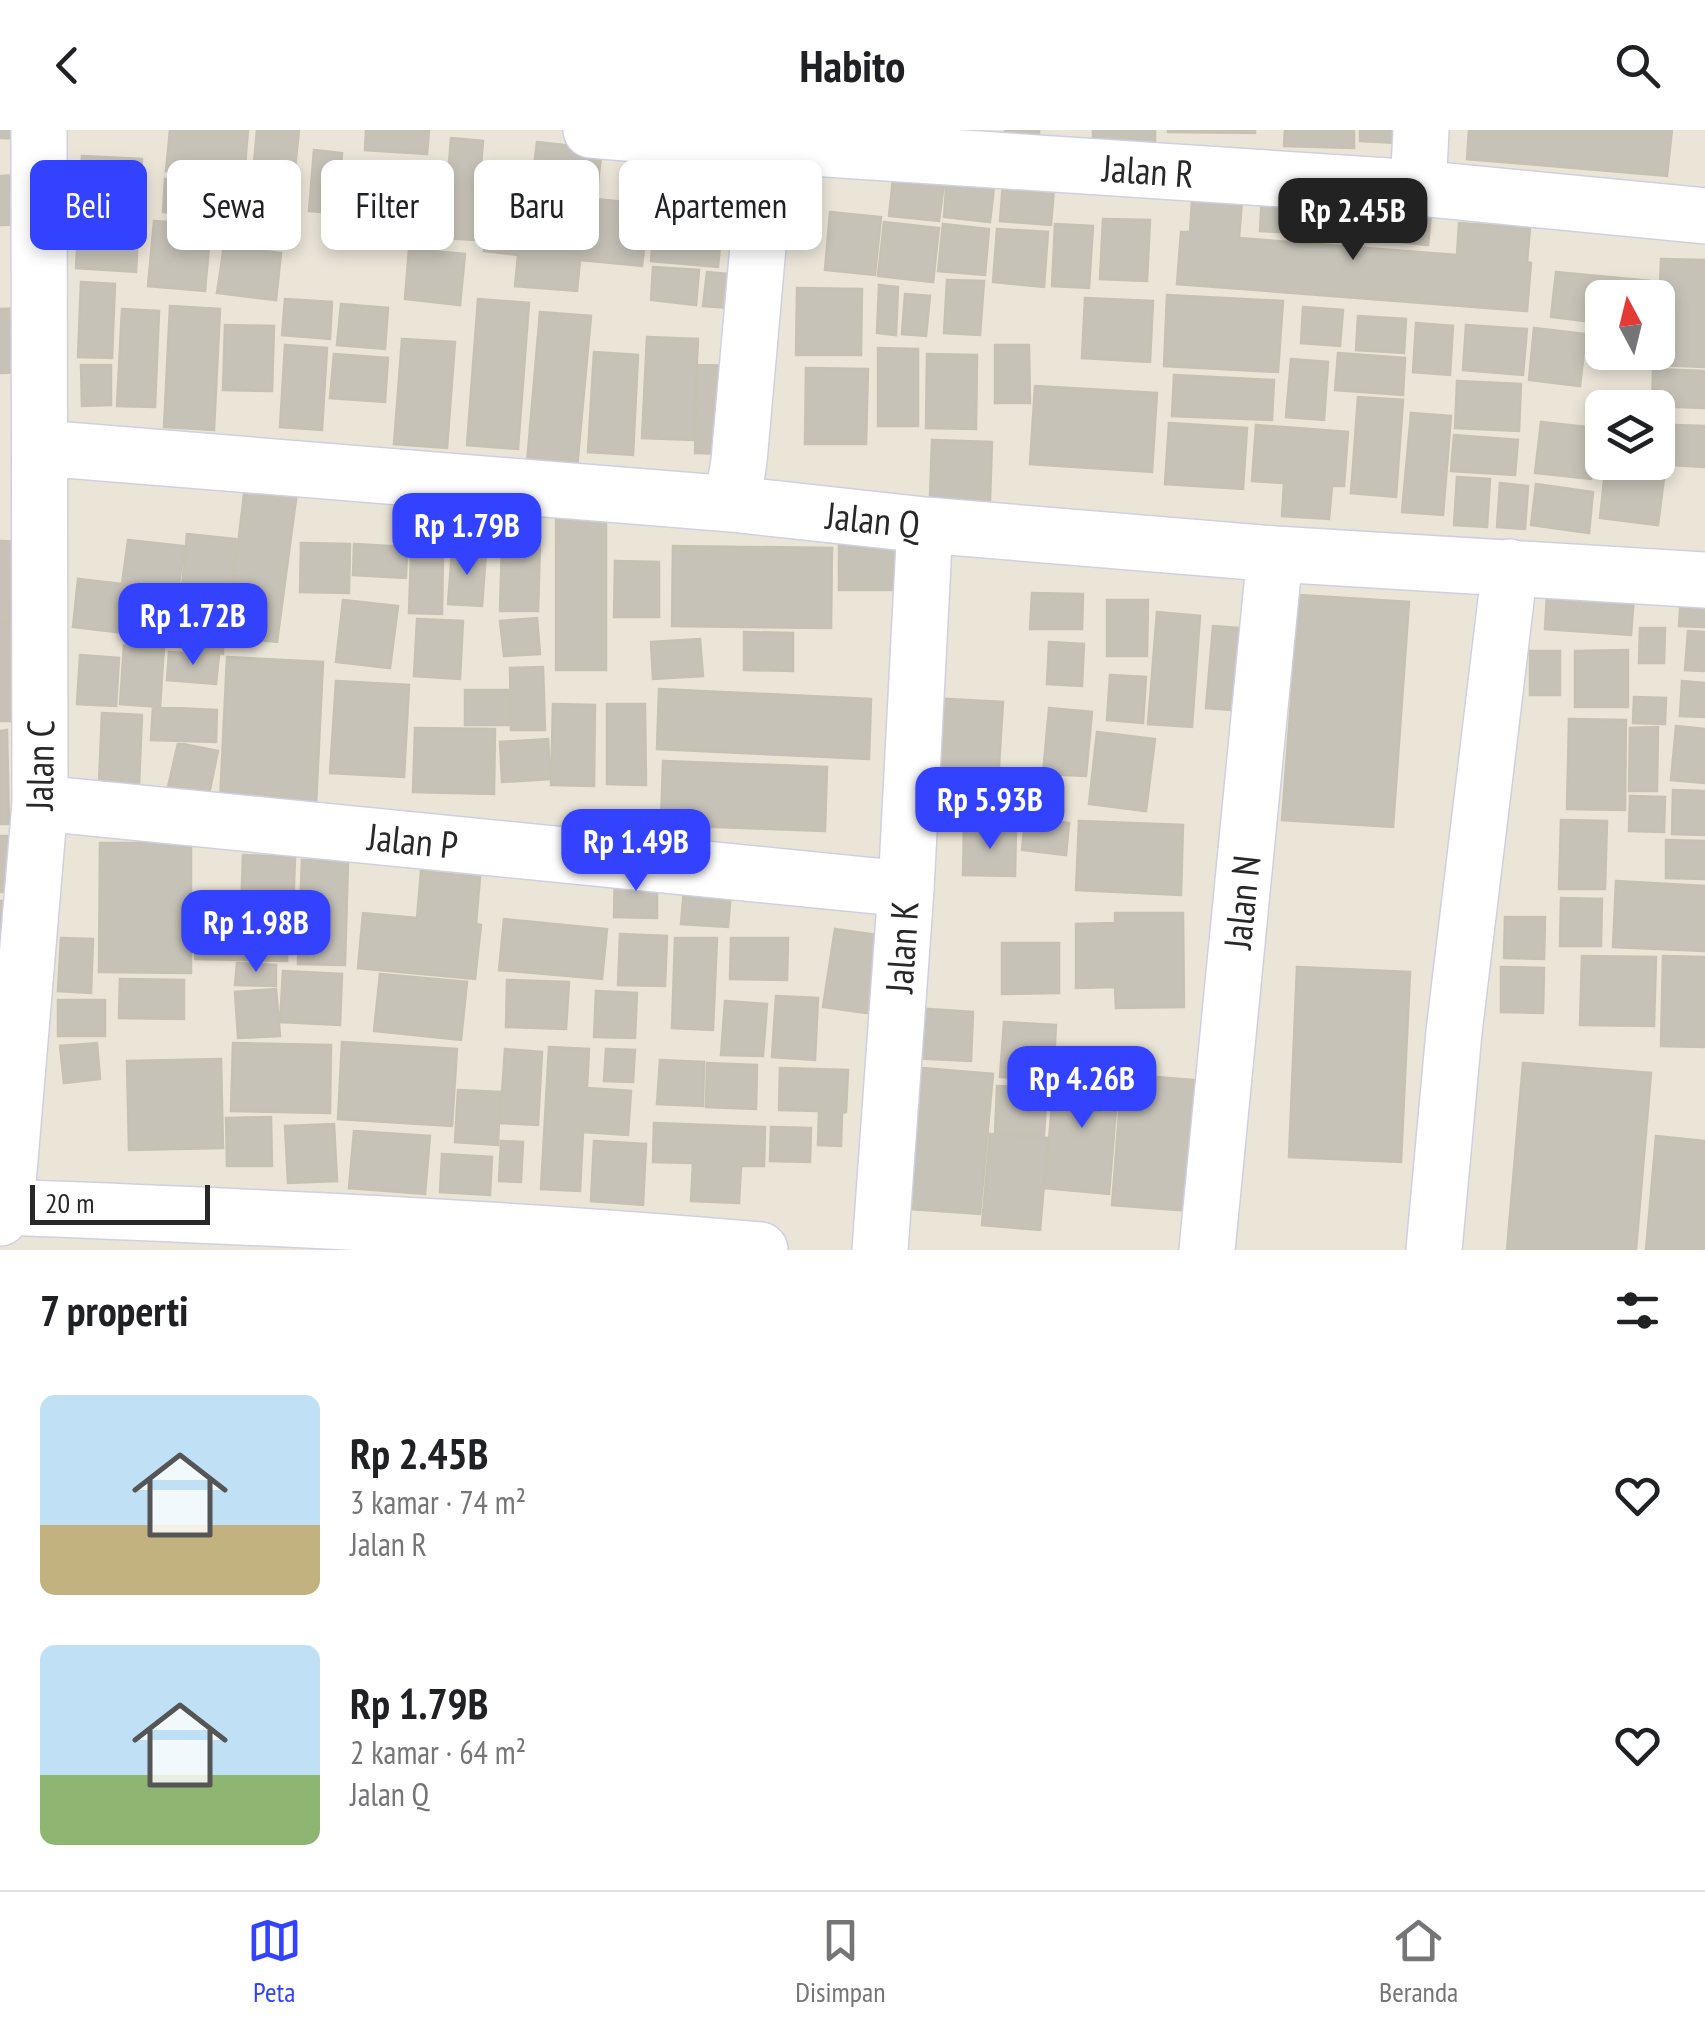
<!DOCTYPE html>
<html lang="id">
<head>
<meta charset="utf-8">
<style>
	:root { --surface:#fff; --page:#f6f6f6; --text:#202124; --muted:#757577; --line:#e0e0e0; --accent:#3242ff }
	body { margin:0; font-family:"PT Sans Narrow",sans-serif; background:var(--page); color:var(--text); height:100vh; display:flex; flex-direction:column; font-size:38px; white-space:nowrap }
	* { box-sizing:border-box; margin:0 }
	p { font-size:32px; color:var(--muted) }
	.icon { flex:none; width:55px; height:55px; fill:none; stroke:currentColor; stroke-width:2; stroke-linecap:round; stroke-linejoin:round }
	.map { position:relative; height:1120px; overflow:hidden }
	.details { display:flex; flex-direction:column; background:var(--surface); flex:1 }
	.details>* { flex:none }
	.banner { position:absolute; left:30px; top:30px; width:1000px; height:90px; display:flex; gap:20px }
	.needle { width:65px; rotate:353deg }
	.tools { position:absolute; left:1585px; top:150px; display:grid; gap:20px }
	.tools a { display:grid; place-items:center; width:90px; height:90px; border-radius:15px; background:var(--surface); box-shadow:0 5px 15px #0003; font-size:50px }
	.scale { position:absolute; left:30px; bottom:25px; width:180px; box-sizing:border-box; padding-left:10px; border:5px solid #282828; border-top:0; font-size:28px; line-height:35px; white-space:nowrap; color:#282828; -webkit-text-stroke:8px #fff; paint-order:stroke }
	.price { position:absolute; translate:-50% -85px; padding:0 22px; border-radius:20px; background:var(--accent); color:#fff; font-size:32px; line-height:65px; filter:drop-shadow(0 2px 5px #0008) }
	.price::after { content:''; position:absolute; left:50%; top:60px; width:30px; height:22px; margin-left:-15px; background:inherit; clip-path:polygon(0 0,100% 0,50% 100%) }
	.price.current { background:#222; color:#fff }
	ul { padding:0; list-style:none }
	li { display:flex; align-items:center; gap:30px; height:250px; padding:0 40px }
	li span { display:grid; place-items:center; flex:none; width:280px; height:200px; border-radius:15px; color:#555 }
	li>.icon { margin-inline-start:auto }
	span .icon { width:120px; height:120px; fill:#fffc; stroke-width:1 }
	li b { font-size:42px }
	h2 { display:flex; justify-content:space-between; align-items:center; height:120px; padding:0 40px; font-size:42px }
	.tag { padding:0 35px; border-radius:15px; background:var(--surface); box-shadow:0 5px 15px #0003; font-size:35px; line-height:90px }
	.tag.current { background:var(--accent); color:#fff }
	header { display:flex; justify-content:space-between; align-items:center; height:130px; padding:0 40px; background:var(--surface); font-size:45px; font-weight:700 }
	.tabs { display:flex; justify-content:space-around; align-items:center; height:140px; border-top:2px solid var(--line); background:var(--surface); font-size:28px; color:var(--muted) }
	.tabs a { display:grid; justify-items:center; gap:5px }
	.tabs .current { color:var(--accent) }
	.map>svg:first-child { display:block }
	.building { fill:#c6c2b8; stroke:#c6c1b2; stroke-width:2.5 }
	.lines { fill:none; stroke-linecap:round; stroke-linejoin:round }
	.minor-casing { stroke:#ced0e2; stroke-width:58 }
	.minor { stroke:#fff; stroke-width:55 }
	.labels { text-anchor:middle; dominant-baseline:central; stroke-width:8; stroke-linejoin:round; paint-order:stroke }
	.street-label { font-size:38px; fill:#282828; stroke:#fff }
</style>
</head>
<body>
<header><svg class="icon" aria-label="back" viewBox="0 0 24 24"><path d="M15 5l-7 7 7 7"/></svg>Habito<svg class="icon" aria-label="search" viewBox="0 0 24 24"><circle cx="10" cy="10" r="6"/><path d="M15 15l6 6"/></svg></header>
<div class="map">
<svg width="1705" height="1120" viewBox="0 0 1705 1120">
	<rect width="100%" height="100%" fill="#ebe5d8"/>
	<!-- building -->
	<path class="building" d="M 0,0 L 28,0 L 28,9 L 0,8 Z
		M 170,0 L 248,0 L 244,47 L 166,41 Z
		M 257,0 L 299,0 L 294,48 L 253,44 Z
		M 366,0 L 429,0 L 427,24 L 365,20 Z
		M 1005,0 L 1039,0 L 1039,4 L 1005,3 Z
		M 1093,0 L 1155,0 L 1155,16 L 1093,16 Z
		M 1168,0 L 1255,0 L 1255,3 L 1168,2 Z
		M 1285,0 L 1354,0 L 1354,18 L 1284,16 Z
		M 1360,0 L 1417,0 L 1416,14 L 1360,11 Z
		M 1469,0 L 1672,0 L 1667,46 L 1467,29 Z
		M 451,8 L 483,11 L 475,110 L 443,108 Z
		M 537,12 L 602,19 L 597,60 L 532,53 Z
		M 314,20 L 342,23 L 337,83 L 309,81 Z
		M 82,26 L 142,29 L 136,142 L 76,138 Z
		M 353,36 L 440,44 L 435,111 L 346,103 Z
		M 894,40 L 945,46 L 939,91 L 889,86 Z
		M 35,44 L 37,94 L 0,95 L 0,46 Z
		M 947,44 L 995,48 L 990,92 L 944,87 Z
		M 658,46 L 726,51 L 718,137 L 651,131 Z
		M 165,49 L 230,54 L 227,87 L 163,82 Z
		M 1003,53 L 1054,58 L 1051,95 L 1000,91 Z
		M 242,54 L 300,61 L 296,93 L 238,86 Z
		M 1193,56 L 1243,59 L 1239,108 L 1457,125 L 1459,93 L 1530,98 L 1527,132 L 1531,133 L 1527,181 L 1177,154 L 1181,102 L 1190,102 Z
		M 490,59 L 649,74 L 642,136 L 580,130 L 577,161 L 515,156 L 518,125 L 484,121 Z
		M 1262,62 L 1319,65 L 1317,104 L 1260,101 Z
		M 1353,65 L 1432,73 L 1428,115 L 1349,106 Z
		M 830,82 L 881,87 L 875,145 L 825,140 Z
		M 1103,89 L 1150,90 L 1147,151 L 1100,149 Z
		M 154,91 L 211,95 L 205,161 L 148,156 Z
		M 884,92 L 939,98 L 933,152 L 878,146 Z
		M 943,94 L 989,99 L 985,145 L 938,141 Z
		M 1055,94 L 1093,96 L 1089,158 L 1052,156 Z
		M 997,99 L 1048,102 L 1044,157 L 993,152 Z
		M 224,116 L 281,123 L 276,170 L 217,163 Z
		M 409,119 L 465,124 L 460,175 L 405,169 Z
		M 1661,129 L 1705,130 L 1705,237 L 1657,235 Z
		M 653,137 L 699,140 L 696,175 L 651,170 Z
		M 707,142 L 749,146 L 746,179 L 703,176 Z
		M 1556,142 L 1650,151 L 1649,168 L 1602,168 L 1602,193 L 1551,187 Z
		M 947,150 L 984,151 L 980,205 L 944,203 Z
		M 81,152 L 115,154 L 112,228 L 78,227 Z
		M 879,155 L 898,157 L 896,205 L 877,203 Z
		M 797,158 L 862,159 L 861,225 L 796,225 Z
		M 905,164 L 930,166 L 926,206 L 902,204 Z
		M 1167,165 L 1283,171 L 1278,242 L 1164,236 Z
		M 1085,168 L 1153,171 L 1150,232 L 1082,228 Z
		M 285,169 L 332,172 L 330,209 L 282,205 Z
		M 478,169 L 529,173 L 518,319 L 467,315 Z
		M 341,174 L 388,178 L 385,219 L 337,215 Z
		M 170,176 L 220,179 L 214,300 L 164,297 Z
		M 1303,177 L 1343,180 L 1340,216 L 1301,213 Z
		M 38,178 L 40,242 L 0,243 L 0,179 Z
		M 122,179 L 159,181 L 155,277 L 117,276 Z
		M 540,182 L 591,186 L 577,338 L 527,333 Z
		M 1358,186 L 1406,189 L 1404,223 L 1356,220 Z
		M 1416,193 L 1453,196 L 1450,245 L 1413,242 Z
		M 225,195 L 274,196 L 272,261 L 223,260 Z
		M 1466,195 L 1527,199 L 1523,245 L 1463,240 Z
		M 1534,198 L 1586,204 L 1580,256 L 1529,250 Z
		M 647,207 L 698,209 L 693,310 L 642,308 Z
		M 402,209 L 455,212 L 447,318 L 394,314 Z
		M 285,215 L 327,218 L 322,300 L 280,297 Z
		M 995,215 L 1029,215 L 1030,273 L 995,273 Z
		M 878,218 L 918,219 L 918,296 L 878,296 Z
		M 594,222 L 638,225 L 633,325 L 588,322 Z
		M 1338,223 L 1405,228 L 1403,265 L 1335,260 Z
		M 334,224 L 388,228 L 385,272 L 330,268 Z
		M 927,224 L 977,225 L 976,299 L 926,298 Z
		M 1291,229 L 1328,232 L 1324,290 L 1286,287 Z
		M 81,235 L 111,235 L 111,275 L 82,276 Z
		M 697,235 L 739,236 L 737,324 L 695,323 Z
		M 806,238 L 868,239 L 866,314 L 805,314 Z
		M 1653,239 L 1705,241 L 1705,278 L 1652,276 Z
		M 1174,245 L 1274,250 L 1272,290 L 1172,286 Z
		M 1457,251 L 1521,254 L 1519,301 L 1455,298 Z
		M 1035,256 L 1157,263 L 1152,342 L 1030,334 Z
		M 1358,267 L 1403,270 L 1396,367 L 1351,363 Z
		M 1411,283 L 1451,286 L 1443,385 L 1402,382 Z
		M 1541,292 L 1597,298 L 1591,349 L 1535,343 Z
		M 1169,293 L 1247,298 L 1243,359 L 1165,354 Z
		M 1256,295 L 1348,302 L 1344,356 L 1332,356 L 1329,389 L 1282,386 L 1284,353 L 1252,351 Z
		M 1674,295 L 1705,296 L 1705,337 L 1671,335 Z
		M 1454,305 L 1518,310 L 1515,345 L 1451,341 Z
		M 932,310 L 992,312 L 990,370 L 930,368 Z
		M 1658,331 L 1666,332 L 1658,395 L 1600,388 L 1606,332 Z
		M 1457,347 L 1490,349 L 1487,397 L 1454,395 Z
		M 1500,353 L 1528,356 L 1525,399 L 1497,397 Z
		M 1536,354 L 1593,362 L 1589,403 L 1531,395 Z
		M 245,356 L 297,362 L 277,512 L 227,507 Z
		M 465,367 L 497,369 L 495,420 L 461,418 Z
		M 405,370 L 461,373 L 458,412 L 402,409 Z
		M 556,377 L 606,377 L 606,540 L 556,540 Z
		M 839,400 L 898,400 L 899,460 L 839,460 Z
		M 187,404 L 236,409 L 230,463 L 182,458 Z
		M 128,410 L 184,416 L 178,462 L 197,464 L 191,511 L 73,497 L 78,449 L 122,454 Z
		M 0,411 L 27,412 L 22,492 L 0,490 Z
		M 502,412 L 540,413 L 538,481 L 500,481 Z
		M 301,413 L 350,414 L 349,463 L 300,462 Z
		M 354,414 L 407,417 L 406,448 L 353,445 Z
		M 673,416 L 832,418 L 831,498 L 672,496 Z
		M 452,421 L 486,423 L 482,476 L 448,474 Z
		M 411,424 L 443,425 L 442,484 L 409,483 Z
		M 615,431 L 659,432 L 659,487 L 614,487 Z
		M 1548,448 L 1635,453 L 1631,505 L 1545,499 Z
		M 1032,463 L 1083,464 L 1082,499 L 1030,499 Z
		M 1299,465 L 1409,472 L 1393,697 L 1282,690 Z
		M 1681,465 L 1705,466 L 1705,497 L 1679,496 Z
		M 343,470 L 398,476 L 390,538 L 336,532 Z
		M 1107,470 L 1148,470 L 1147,526 L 1107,526 Z
		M 1157,482 L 1200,486 L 1192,597 L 1148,594 Z
		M 199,485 L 224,486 L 223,524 L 197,523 Z
		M 537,488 L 540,524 L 504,526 L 500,491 Z
		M 417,489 L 463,491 L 460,549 L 414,546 Z
		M 0,492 L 15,493 L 15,591 L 0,591 Z
		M 1213,496 L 1251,499 L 1244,581 L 1206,578 Z
		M 1640,498 L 1665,498 L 1664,533 L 1639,533 Z
		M 1688,501 L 1705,502 L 1705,541 L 1685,540 Z
		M 744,502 L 793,503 L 793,541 L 744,540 Z
		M 700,509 L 703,546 L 653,549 L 651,512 Z
		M 1049,512 L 1084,514 L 1082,556 L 1047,554 Z
		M 124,515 L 164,517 L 160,577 L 120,574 Z
		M 1628,520 L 1628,577 L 1575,577 L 1575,521 Z
		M 1530,521 L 1560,521 L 1560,565 L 1530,565 Z
		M 169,522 L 219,525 L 216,554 L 167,550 Z
		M 80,525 L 119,528 L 116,576 L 77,574 Z
		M 227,527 L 323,532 L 316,676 L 220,672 Z
		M 543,537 L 545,600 L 511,600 L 510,538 Z
		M 1110,545 L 1146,547 L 1143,593 L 1107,590 Z
		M 336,551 L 409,555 L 404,647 L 330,643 Z
		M 1682,551 L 1705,553 L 1705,587 L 1680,586 Z
		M 659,559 L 871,569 L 869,629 L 657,619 Z
		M 465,560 L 509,560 L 509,595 L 465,595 Z
		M 1634,567 L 1666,568 L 1665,594 L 1633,593 Z
		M 930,568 L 1003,572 L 996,685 L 923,680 Z
		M 553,574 L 595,575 L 594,656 L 551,655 Z
		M 607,574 L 645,574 L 646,655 L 607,654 Z
		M 153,577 L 217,580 L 216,612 L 151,610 Z
		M 1049,578 L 1092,582 L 1086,646 L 1043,644 Z
		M 102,583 L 142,585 L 139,655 L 99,653 Z
		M 1569,589 L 1626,590 L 1625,680 L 1567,679 Z
		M 1676,596 L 1705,599 L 1705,653 L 1671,650 Z
		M 1658,597 L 1657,661 L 1629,661 L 1630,598 Z
		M 415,598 L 495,599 L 494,664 L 413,662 Z
		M 7,600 L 9,694 L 0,694 L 0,601 Z
		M 1097,602 L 1155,609 L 1146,681 L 1089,674 Z
		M 548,609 L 550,649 L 502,652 L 500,612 Z
		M 178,613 L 218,621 L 207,674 L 166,666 Z
		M 663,631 L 827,637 L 825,701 L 661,695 Z
		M 1673,660 L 1705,661 L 1705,705 L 1672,704 Z
		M 1630,666 L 1665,667 L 1664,702 L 1629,701 Z
		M 1025,689 L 1069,693 L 1066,725 L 1022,720 Z
		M 1561,690 L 1607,691 L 1605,759 L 1559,759 Z
		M 1079,691 L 1183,695 L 1181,765 L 1076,760 Z
		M 964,697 L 1016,698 L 1015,746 L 963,745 Z
		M 0,706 L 10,706 L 11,761 L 0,762 Z
		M 1666,710 L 1705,711 L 1705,749 L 1666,748 Z
		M 100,713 L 191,713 L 191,843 L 99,842 Z
		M 243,725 L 295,727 L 293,784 L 241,782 Z
		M 302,730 L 348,731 L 345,835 L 298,834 Z
		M 421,741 L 480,747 L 476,794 L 481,795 L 475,849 L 358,838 L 363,783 L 417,788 Z
		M 615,741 L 657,741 L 657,788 L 614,787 Z
		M 685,746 L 732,751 L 728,797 L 681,794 Z
		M 1616,751 L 1705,756 L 1705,821 L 1613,817 Z
		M 1561,768 L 1602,769 L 1601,816 L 1560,816 Z
		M 0,771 L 8,771 L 6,810 L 0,810 Z
		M 1115,783 L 1183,783 L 1184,877 L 1116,878 L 1115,857 L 1076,858 L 1076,794 L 1115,793 Z
		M 1505,787 L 1545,787 L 1544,829 L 1504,828 Z
		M 504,789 L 607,799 L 602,849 L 499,840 Z
		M 197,791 L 288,793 L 287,831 L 195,829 Z
		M 835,799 L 885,806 L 874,884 L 823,877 Z
		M 620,804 L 667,806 L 665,856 L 618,855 Z
		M 61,808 L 93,809 L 91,863 L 58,861 Z
		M 675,808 L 717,808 L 713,900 L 672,898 Z
		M 731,808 L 788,808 L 787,850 L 730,849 Z
		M 1002,813 L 1059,813 L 1059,863 L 1002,864 Z
		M 1582,826 L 1656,827 L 1654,896 L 1580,895 Z
		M 1663,826 L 1705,827 L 1705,917 L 1661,916 Z
		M 237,833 L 276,835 L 276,856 L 235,855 Z
		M 1297,837 L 1410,842 L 1401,1032 L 1289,1027 Z
		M 1501,837 L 1544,838 L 1543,883 L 1501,882 Z
		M 283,841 L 342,844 L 340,895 L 280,892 Z
		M 380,844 L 467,852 L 461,910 L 374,901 Z
		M 120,849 L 184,850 L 184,889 L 119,888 Z
		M 507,850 L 569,852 L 566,899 L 506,897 Z
		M 276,859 L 280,906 L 238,908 L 235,862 Z
		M 596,861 L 637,863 L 635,908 L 594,907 Z
		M 776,866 L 818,868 L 815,930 L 772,927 Z
		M 58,870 L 105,870 L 105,906 L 58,906 Z
		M 725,871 L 767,874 L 763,926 L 721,925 Z
		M 913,878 L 973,882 L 971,931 L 910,928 Z
		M 1004,892 L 1056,895 L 1053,950 L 1000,947 Z
		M 342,912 L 457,919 L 452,996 L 338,989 Z
		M 97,913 L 100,949 L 64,953 L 60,916 Z
		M 233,913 L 331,915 L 330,983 L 231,981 Z
		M 549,917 L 589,919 L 587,958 L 631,961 L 628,1005 L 583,1002 L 580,1061 L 541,1059 Z
		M 505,919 L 542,922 L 538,995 L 500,993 Z
		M 606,919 L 635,920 L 633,952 L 604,951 Z
		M 221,929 L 223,1018 L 129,1020 L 127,931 Z
		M 660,930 L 704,932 L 703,976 L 657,974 Z
		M 707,933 L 757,935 L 756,979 L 706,977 Z
		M 1523,933 L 1651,943 L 1636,1120 L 1507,1120 Z
		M 780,938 L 848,940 L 846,982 L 842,983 L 841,1016 L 818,1015 L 819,981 L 779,980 Z
		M 922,938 L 993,944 L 980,1084 L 911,1079 Z
		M 1055,938 L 1119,944 L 1109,1064 L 1045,1058 Z
		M 1122,944 L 1215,952 L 1204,1082 L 1112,1075 Z
		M 997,956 L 1047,958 L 1044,1005 L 995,1004 Z
		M 458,960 L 500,962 L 498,1015 L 455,1012 Z
		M 271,987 L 272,1036 L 227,1036 L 226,988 Z
		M 654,993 L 765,997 L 764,1036 L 741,1036 L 739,1073 L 691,1071 L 693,1033 L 653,1032 Z
		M 334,994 L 337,1051 L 288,1053 L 285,996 Z
		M 771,997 L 811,998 L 810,1032 L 770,1031 Z
		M 354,1001 L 430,1006 L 425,1064 L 349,1058 Z
		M 990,1004 L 1048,1008 L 1040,1100 L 982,1095 Z
		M 1656,1006 L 1705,1011 L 1705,1120 L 1646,1120 Z
		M 501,1011 L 523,1012 L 521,1052 L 499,1051 Z
		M 594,1011 L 646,1014 L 643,1075 L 591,1071 Z
		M 442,1024 L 492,1027 L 490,1065 L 440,1062 Z"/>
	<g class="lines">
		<!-- minor casing -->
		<g class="minor-casing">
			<path id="minor" d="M 591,0 L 767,15 L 1418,58 L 1705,86
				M 1418,58 L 1421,0
				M 41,318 L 732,374 L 925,395 L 1275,424 L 1705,450
				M 732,374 L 739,331 L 767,15
				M 40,673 L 906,759
				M 6,1077 C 258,1087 509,1098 760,1120
				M 0,1088 L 6,1077 L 40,673 L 39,0
				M 880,1120 L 906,759 L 925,395
				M 1207,1120 L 1275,424
				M 1434,1120 L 1454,902 L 1510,437"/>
		</g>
		<!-- minor -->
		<use href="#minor" class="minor"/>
	</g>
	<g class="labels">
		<!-- street labels -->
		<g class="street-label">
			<text transform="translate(1148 40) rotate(4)">Jalan R</text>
			<text transform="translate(873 389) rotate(6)">Jalan Q</text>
			<text transform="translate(39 635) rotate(-89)">Jalan C</text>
			<text transform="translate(413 710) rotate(6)">Jalan P</text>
			<text transform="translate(1241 772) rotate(-84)">Jalan N</text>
			<text transform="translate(901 817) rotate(-86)">Jalan K</text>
		</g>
	</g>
</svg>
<div class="tools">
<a><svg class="needle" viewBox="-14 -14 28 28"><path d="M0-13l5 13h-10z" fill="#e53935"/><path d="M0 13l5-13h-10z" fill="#757577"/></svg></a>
<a><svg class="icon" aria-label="layers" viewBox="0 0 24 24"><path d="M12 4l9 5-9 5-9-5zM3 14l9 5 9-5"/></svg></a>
</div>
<div class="scale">20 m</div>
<b class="price current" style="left:1353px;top:133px">Rp 2.45B</b>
<b class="price" style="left:467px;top:448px">Rp 1.79B</b>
<b class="price" style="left:193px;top:538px">Rp 1.72B</b>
<b class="price" style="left:990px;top:722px">Rp 5.93B</b>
<b class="price" style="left:636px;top:764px">Rp 1.49B</b>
<b class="price" style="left:256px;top:845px">Rp 1.98B</b>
<b class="price" style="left:1082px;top:1001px">Rp 4.26B</b>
<div class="banner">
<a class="tag current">Beli</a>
<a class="tag">Sewa</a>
<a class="tag">Filter</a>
<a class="tag">Baru</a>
<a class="tag">Apartemen</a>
</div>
</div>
<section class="details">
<h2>7 properti<svg class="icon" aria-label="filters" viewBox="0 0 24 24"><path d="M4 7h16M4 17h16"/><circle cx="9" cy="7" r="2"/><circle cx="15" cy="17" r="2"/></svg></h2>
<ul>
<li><span style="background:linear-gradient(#bfe0f5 65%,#c2b280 0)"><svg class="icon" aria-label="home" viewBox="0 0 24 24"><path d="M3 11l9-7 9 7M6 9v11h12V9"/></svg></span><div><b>Rp 2.45B</b><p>3 kamar · 74 m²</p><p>Jalan R</p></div><svg class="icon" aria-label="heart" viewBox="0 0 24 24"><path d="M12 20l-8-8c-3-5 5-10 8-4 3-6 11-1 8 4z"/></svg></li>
<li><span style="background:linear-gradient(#bfe0f5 65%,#8fb573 0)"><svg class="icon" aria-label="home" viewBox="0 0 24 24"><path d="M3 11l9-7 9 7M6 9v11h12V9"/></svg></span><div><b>Rp 1.79B</b><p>2 kamar · 64 m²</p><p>Jalan Q</p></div><svg class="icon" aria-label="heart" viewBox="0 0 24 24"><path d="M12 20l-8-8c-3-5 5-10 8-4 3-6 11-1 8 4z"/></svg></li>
</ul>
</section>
<nav class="tabs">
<a class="current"><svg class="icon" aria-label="map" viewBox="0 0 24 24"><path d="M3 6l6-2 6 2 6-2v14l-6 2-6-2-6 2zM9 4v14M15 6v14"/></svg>Peta</a>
<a><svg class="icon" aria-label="saved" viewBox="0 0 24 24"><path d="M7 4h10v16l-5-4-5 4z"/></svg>Disimpan</a>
<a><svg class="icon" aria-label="home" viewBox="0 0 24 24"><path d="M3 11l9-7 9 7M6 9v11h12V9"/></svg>Beranda</a>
</nav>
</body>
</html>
